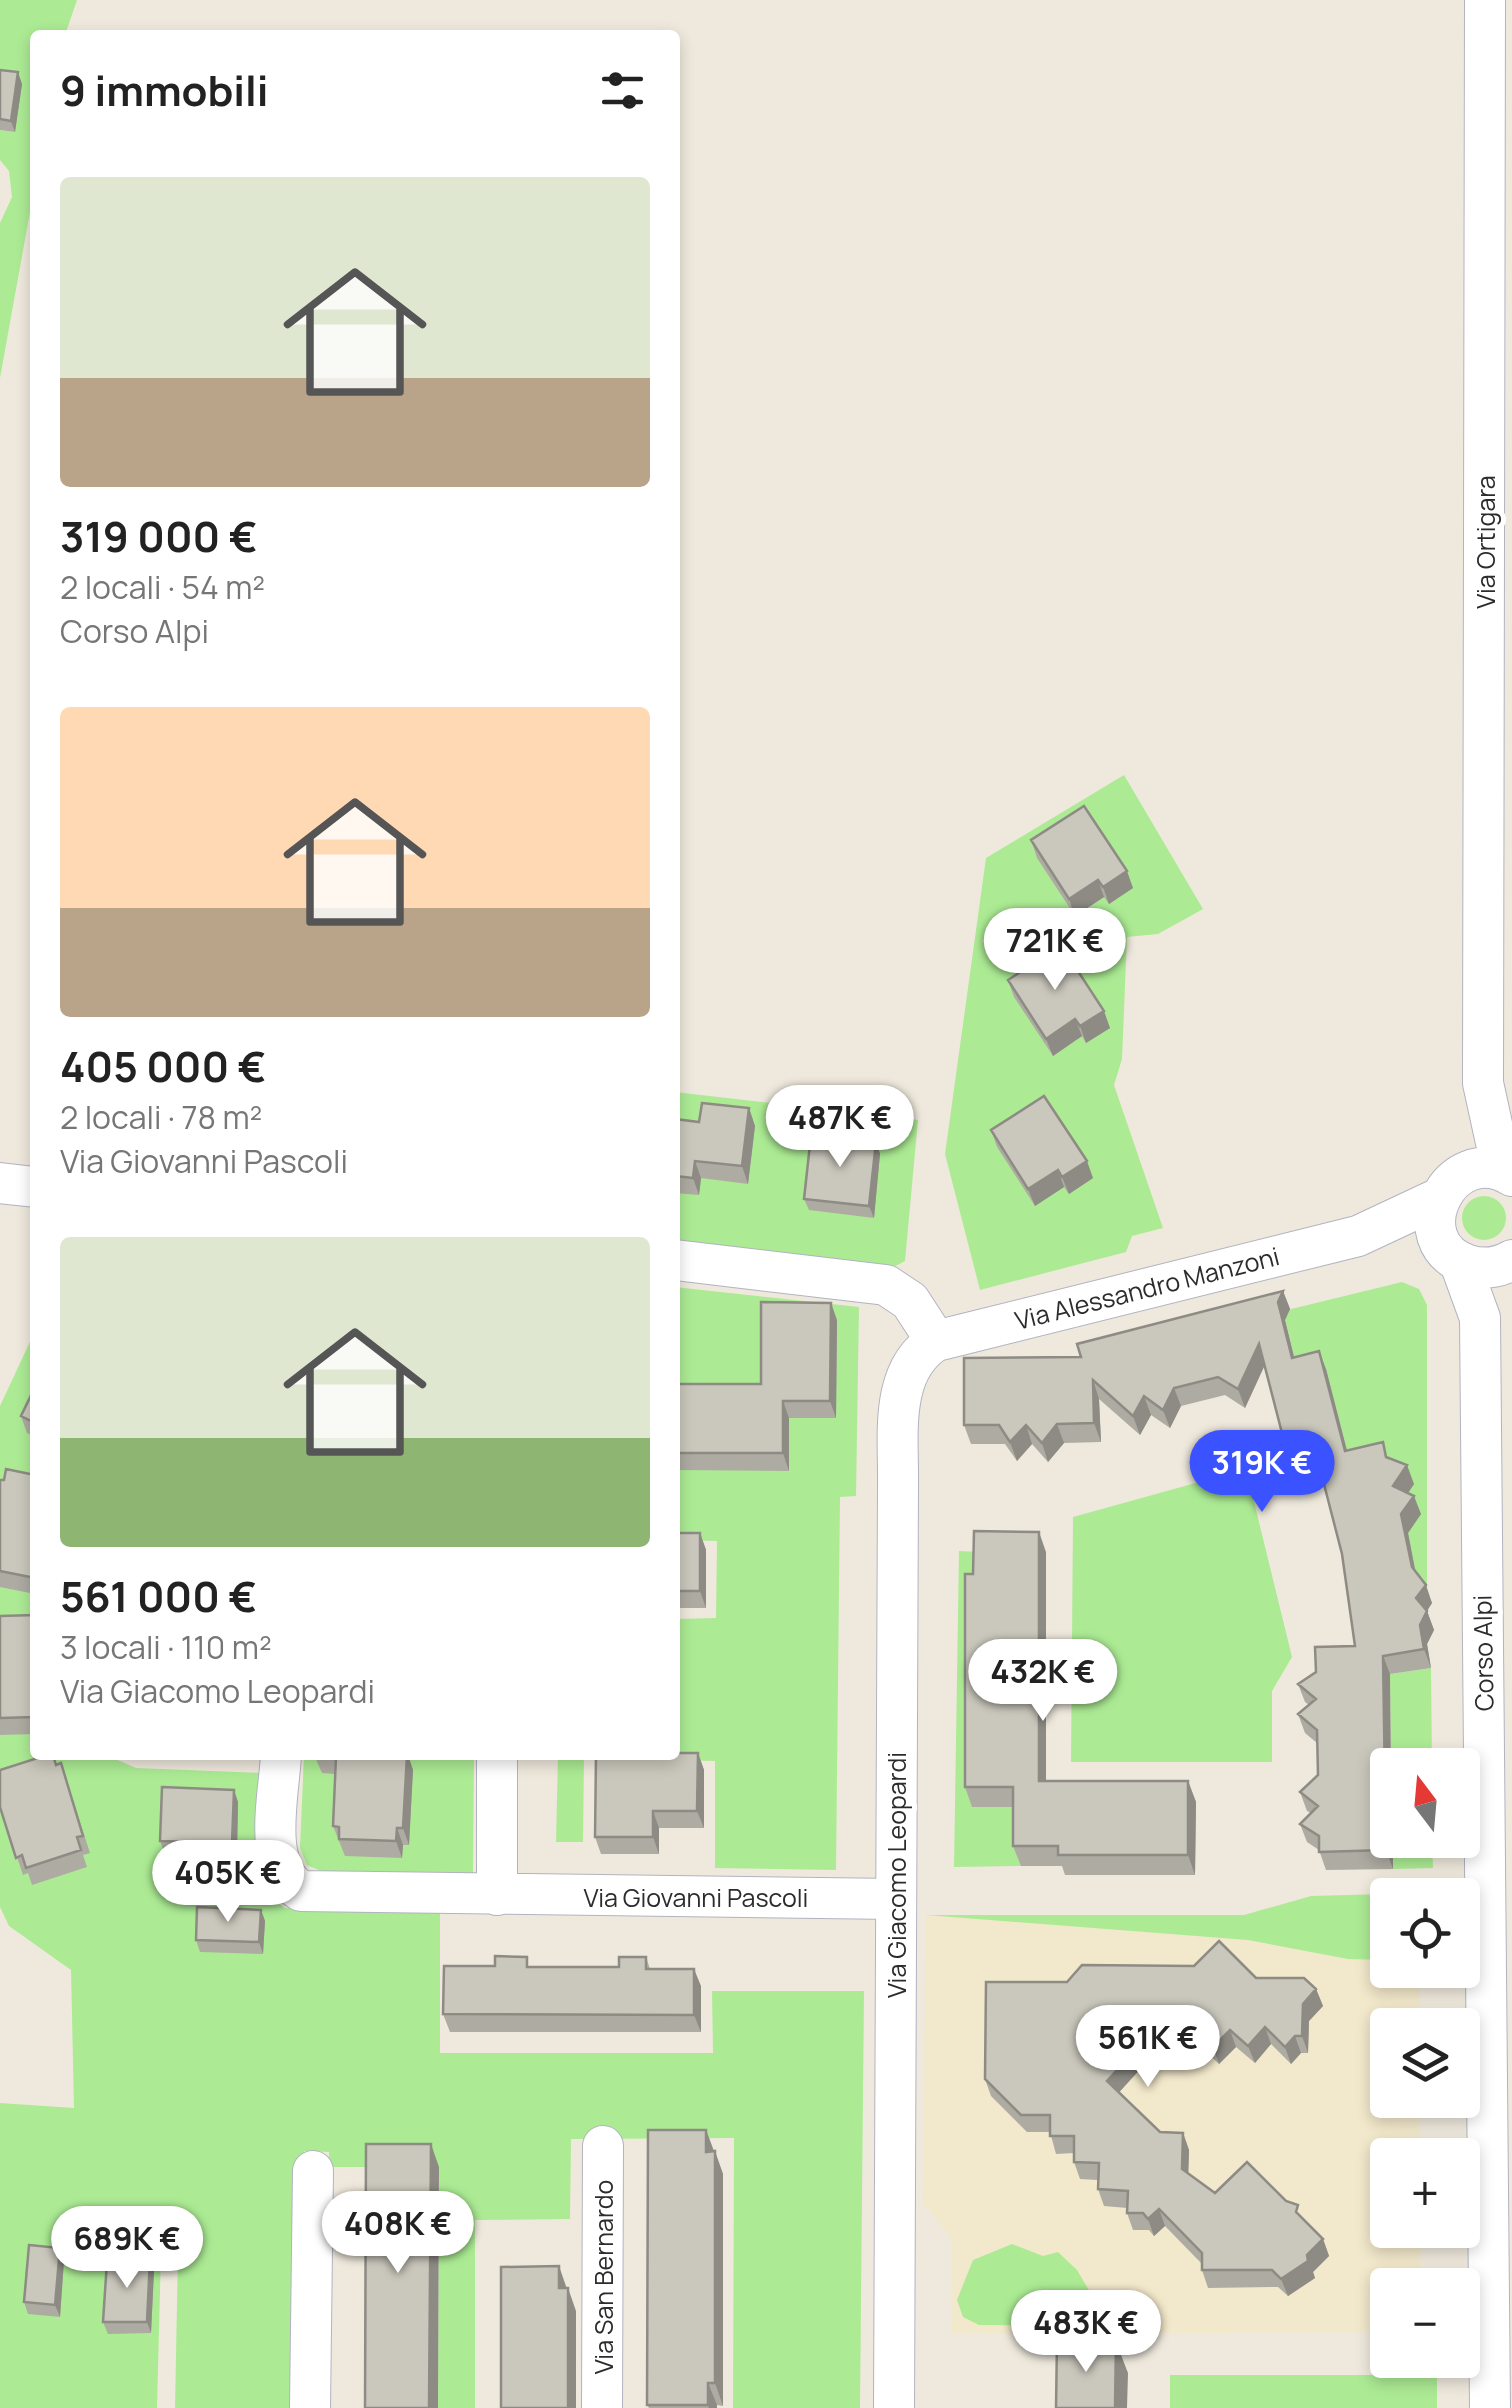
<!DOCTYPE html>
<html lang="it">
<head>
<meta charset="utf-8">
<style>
	:root { --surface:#fff; --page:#f2f2f2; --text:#222; --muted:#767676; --accent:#3a52ff }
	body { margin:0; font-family:Manrope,sans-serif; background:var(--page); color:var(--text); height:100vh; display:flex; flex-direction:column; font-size:38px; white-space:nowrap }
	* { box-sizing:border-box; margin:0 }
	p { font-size:32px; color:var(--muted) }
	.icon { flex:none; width:55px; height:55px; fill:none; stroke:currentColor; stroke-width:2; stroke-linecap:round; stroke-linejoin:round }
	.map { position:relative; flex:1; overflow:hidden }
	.panel { position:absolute; left:30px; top:30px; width:650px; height:1730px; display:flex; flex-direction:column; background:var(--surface); border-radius:10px; box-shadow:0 5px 15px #0003 }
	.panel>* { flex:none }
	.needle { width:65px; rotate:344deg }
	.fabs { position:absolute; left:1370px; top:1748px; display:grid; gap:20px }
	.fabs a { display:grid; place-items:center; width:110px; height:110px; border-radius:10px; background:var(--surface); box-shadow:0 5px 15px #0003; font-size:50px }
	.price { position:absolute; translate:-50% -85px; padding:0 22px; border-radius:35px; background:#fff; color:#222; font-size:32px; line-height:65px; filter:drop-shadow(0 2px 5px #0008) }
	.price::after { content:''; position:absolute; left:50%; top:60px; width:30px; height:22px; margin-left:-15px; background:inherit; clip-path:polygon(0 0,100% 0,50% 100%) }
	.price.active { background:var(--accent); color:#fff }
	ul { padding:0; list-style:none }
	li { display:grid; align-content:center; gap:20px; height:530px; padding:0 30px }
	li span { display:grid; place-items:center; height:310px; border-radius:10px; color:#555 }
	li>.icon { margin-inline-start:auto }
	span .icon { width:180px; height:180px; fill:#fffc; stroke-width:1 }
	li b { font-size:42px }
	h2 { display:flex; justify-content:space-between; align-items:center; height:120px; padding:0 30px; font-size:42px }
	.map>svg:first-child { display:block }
	.education { fill:#f2e8cb }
	.green { fill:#aceb94 }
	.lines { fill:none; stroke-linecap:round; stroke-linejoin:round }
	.minor-casing { stroke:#b1b3c1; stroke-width:42 }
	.minor { stroke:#fff; stroke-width:40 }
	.wall { fill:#aeaba2 }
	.shaded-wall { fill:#8d8b84 }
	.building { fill:#cac7bc; stroke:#8d8b84; stroke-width:2.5 }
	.labels { text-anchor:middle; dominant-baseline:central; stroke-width:10; stroke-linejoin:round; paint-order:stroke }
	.street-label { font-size:25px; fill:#2c2c2c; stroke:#fff }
</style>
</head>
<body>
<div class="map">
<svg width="1512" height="2408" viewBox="0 0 1512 2408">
	<rect width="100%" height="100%" fill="#efe9dd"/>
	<!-- education -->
	<path class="education" d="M 926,1915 L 1248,1940 L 1348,1959 L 1387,1960 L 1388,1970 L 1420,1970 L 1420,2025 L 1388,2025 L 1388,2100 L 1420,2100 L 1420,2155 L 1388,2155 L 1388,2230 L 1420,2230 L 1421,2285 L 1388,2285 L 1387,2332 L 952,2334 L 952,2240 L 923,2203 Z"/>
	<!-- green -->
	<path class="green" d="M 0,0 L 77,0 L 65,35 L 35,35 L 35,184 L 0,378 L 0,223 L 12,197 L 9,171 L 0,160 L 0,130 L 15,132 L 0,81 Z
		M 1124,775 L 1203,909 L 1158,934 L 1127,937 L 1122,1059 L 1114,1085 L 1163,1228 L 1132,1236 L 1126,1252 L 980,1290 L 945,1154 L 986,858 Z
		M 675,1092 L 918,1120 L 905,1261 L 888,1270 L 675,1245 Z
		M1462 1218a22 22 0 1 1 44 0a22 22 0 1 1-44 0Z
		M 1402,1282 L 1419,1289 L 1427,1305 L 1427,1597 L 1418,1586 L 1408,1534 L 1352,1470 L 1326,1370 L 1299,1377 L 1283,1311 Z
		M 675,1287 L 859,1307 L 856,1496 L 840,1497 L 836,1870 L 715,1868 L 715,1761 L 670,1760 L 675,1755 L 675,1619 L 716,1618 L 717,1541 L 675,1540 Z
		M 35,1331 L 35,1755 L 106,1755 L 136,1768 L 264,1773 C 263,1811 246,1887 285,1908 L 440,1909 L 440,2053 L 713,2053 L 712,1991 L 864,1991 L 860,2408 L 733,2408 L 734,2138 L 571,2139 L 570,2219 L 475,2220 L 475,2408 L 438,2408 L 439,2167 L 329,2167 L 329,2152 L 304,2151 L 300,2408 L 175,2408 L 178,2251 L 161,2252 L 157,2408 L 0,2408 L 0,2103 L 74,2108 L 71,1970 L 9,1926 L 0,1907 L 0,1406 Z
		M 1246,1469 L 1292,1657 L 1272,1691 L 1272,1762 L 1071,1762 L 1073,1517 Z
		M 959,1551 L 981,1552 L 1021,1807 L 1021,1866 L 954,1867 Z
		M 1431,1668 L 1432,1765 L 1391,1765 L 1390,1674 Z
		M 304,1755 L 474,1755 L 473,1874 L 323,1872 L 307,1865 L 300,1848 Z
		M 558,1755 L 584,1755 L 583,1842 L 556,1842 Z
		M 1393,1840 L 1432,1840 L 1433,1868 L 1393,1869 Z
		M 1420,1893 L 1388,1895 L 1387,1960 L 1348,1959 L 1248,1940 L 926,1915 L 1244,1915 L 1311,1896 Z
		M 1012,2244 L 1043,2256 L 1058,2252 L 1077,2270 L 1100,2309 L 1096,2326 L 979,2325 L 963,2317 L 957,2300 L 973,2260 Z
		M 1170,2375 L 1437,2375 L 1437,2408 L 1170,2408 Z"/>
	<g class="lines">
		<!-- minor casing -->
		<g class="minor-casing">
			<path id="minor" d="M 1485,0 L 1483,1083 L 1502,1170
				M 1512,1176 C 1449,1138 1400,1243 1468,1265 C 1484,1270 1498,1268 1512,1260
				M 0,1183 L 35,1187
				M 675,1260 L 886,1285 L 910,1301 L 936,1341
				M 1460,1263 L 1480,1318 L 1490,2408
				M 281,1755 C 279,1796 261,1867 301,1891 L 896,1899
				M 497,1895 L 497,1755
				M 310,2408 L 313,2171
				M 602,2408 L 603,2146
				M 894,2408 L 898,1486 C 899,1437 888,1371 936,1341 L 1358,1236 L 1437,1199"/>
		</g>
		<!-- minor -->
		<use href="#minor" class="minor"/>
	</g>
	<!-- wall -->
	<path class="wall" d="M 0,70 L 22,84 L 15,132 L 0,130 Z
		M 1031,840 L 1133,888 L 1109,904 L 1104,897 L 1075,916 L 1037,858 Z
		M 1008,980 L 1110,1028 L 1086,1043 L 1082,1036 L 1053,1056 L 1014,997 Z
		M 749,1108 L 755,1126 L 748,1184 L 701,1178 L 699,1195 L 675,1193 L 675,1119 L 699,1122 Z
		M 991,1130 L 1093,1178 L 1069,1194 L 1064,1187 L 1035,1206 L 997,1147 Z
		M 876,1142 L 880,1154 L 874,1218 L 809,1210 L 804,1199 Z
		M 1283,1291 L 1290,1309 L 1285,1320 L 1294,1357 L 1326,1369 L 1347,1451 L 1389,1458 L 1414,1484 L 1408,1493 L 1421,1514 L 1408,1533 L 1416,1573 L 1432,1603 L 1427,1611 L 1434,1630 L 1427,1644 L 1431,1668 L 1390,1674 L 1388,1840 L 1393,1840 L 1393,1869 L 1326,1870 L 1319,1850 L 1307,1842 L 1300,1824 L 1311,1813 L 1307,1811 L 1300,1792 L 1318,1775 L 1317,1743 L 1305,1733 L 1298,1714 L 1309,1705 L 1305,1702 L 1298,1684 L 1355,1646 L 1342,1554 L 1322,1476 L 1296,1483 L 1290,1464 L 1265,1365 L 1245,1408 L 1225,1395 L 1181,1406 L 1170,1428 L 1151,1415 L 1140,1435 L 1099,1399 L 1101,1442 L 1064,1443 L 1048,1462 L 1032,1444 L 1017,1461 L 1005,1444 L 971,1444 L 964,1425 L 1081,1357 Z
		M 837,1320 L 836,1418 L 789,1418 L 789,1471 L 675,1470 L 675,1384 L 761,1384 Z
		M 35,1387 L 35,1437 L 27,1433 L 21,1416 Z
		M 35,1475 L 35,1594 L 0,1587 L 0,1480 L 4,1480 Z
		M 675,1533 L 700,1533 L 706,1550 L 706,1608 L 675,1608 Z
		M 1046,1552 L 1046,1781 L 1188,1781 L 1196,1802 L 1195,1875 L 1065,1875 L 1062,1866 L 1021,1866 L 1013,1846 L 1013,1807 L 972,1807 L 965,1787 L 973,1574 Z
		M 35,1615 L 35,1734 L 0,1735 L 0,1616 Z
		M 698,1753 L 704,1770 L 704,1828 L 659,1828 L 659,1854 L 601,1854 L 595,1837 Z
		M 314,1755 L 408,1755 L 413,1770 L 409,1845 L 403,1845 L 402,1858 L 345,1856 L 333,1826 L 335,1774 L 322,1773 Z
		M 61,1763 L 90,1853 L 83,1855 L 87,1867 L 32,1885 L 28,1873 L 23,1875 L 0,1807 L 57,1764 Z
		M 234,1790 L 238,1802 L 237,1855 L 164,1852 L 160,1841 Z
		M 261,1910 L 265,1921 L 263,1954 L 200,1952 L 196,1940 Z
		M 646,1957 L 650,1969 L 701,1986 L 701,2032 L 450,2032 L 443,2014 L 530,1967 L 619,1967 Z
		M 1256,1978 L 1316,1989 L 1323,2006 L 1309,2021 L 1308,2053 L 1301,2053 L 1291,2064 L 1271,2044 L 1255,2063 L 1236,2047 L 1219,2064 L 1199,2045 L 1182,2064 L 1162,2045 L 1119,2092 L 1160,2132 L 1183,2133 L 1189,2150 L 1188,2173 L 1215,2193 L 1303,2219 L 1323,2239 L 1329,2256 L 1313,2272 L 1315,2278 L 1288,2296 L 1278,2287 L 1208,2288 L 1202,2270 L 1202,2264 L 1165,2226 L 1154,2236 L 1149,2230 L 1133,2230 L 1127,2213 L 1127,2208 L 1104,2206 L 1098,2189 L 1098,2180 L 1080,2179 L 1074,2162 L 1074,2153 L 1056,2154 L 1050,2132 L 1027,2132 L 991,2096 L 985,2079 L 1067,1982 Z
		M 706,2130 L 723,2174 L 723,2406 L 717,2405 L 717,2408 L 649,2408 L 647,2405 Z
		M 60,2248 L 64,2260 L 60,2317 L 28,2314 L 24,2302 Z
		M 154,2271 L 151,2333 L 108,2334 L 103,2322 Z"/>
	<!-- shaded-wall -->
	<path class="shaded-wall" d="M 18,72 L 22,84 L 15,132 L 11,121 Z
		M 1127,871 L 1133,888 L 1109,904 L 1103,887 Z
		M 1098,880 L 1104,897 L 1075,916 L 1069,899 Z
		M 1104,1011 L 1110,1028 L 1086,1043 L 1080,1026 Z
		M 1075,1019 L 1082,1036 L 1053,1056 L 1046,1039 Z
		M 749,1108 L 755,1126 L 748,1184 L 742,1166 Z
		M 876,1142 L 880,1154 L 874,1218 L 869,1206 Z
		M 695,1161 L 701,1178 L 699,1195 L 693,1178 Z
		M 1087,1161 L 1093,1178 L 1069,1194 L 1062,1177 Z
		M 1058,1170 L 1064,1187 L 1035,1206 L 1028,1189 Z
		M 1283,1291 L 1290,1309 L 1285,1320 L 1299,1377 L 1292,1358 L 1278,1302 Z
		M 831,1303 L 837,1320 L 836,1418 L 830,1401 Z
		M 1259,1344 L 1266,1362 L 1245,1408 L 1238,1389 Z
		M 1319,1351 L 1326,1369 L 1352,1470 L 1345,1451 Z
		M 1093,1380 L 1099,1399 L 1101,1442 L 1094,1423 Z
		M 1174,1388 L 1181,1406 L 1170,1428 L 1163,1410 Z
		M 1144,1396 L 1151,1415 L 1140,1435 L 1133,1416 Z
		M 783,1401 L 789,1418 L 789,1471 L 783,1453 Z
		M 1057,1424 L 1064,1443 L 1048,1462 L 1042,1443 Z
		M 1026,1425 L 1032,1444 L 1017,1461 L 1010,1442 Z
		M 1407,1465 L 1414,1484 L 1400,1505 L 1393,1486 Z
		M 1414,1496 L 1421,1514 L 1408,1533 L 1418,1586 L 1412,1567 L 1401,1514 Z
		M 1039,1532 L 1046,1552 L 1046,1802 L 1039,1781 Z
		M 700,1533 L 706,1550 L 706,1608 L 700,1591 Z
		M 1426,1585 L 1432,1603 L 1423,1617 L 1416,1598 Z
		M 1427,1611 L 1434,1630 L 1427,1644 L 1431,1668 L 1424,1649 L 1420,1625 Z
		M 1383,1656 L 1390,1674 L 1391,1765 L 1388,1765 L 1388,1840 L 1393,1840 L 1393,1869 L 1386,1850 Z
		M 698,1753 L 704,1770 L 704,1828 L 697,1811 Z
		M 403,1755 L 408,1755 L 413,1770 L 409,1845 L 403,1828 Z
		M 1188,1781 L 1196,1802 L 1195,1875 L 1188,1855 Z
		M 234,1790 L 238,1802 L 237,1855 L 232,1843 Z
		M 653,1811 L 659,1828 L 659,1854 L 653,1837 Z
		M 397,1828 L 403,1845 L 402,1858 L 396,1841 Z
		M 261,1910 L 265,1921 L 263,1954 L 259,1942 Z
		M 694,1969 L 701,1986 L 701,2032 L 694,2015 Z
		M 1316,1989 L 1323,2006 L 1309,2021 L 1308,2053 L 1302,2036 L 1303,2004 Z
		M 1265,2027 L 1271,2044 L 1255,2063 L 1248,2046 Z
		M 1156,2028 L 1162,2045 L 1114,2098 L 1107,2081 Z
		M 1193,2028 L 1199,2045 L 1182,2064 L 1175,2047 Z
		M 1230,2030 L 1236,2047 L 1219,2064 L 1213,2047 Z
		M 1295,2036 L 1301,2053 L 1291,2064 L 1285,2047 Z
		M 706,2130 L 714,2152 L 706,2152 Z
		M 1183,2133 L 1189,2150 L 1188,2186 L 1182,2169 Z
		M 431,2144 L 439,2167 L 438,2408 L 429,2408 Z
		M 715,2151 L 723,2174 L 723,2406 L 715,2383 Z
		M 1159,2209 L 1165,2226 L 1154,2236 L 1148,2219 Z
		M 1323,2239 L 1329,2256 L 1313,2272 L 1315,2278 L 1288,2296 L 1281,2279 Z
		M 60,2248 L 64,2260 L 60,2317 L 55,2305 Z
		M 150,2259 L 154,2271 L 151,2333 L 147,2322 Z
		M 559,2266 L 567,2289 L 559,2288 Z
		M 568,2288 L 576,2311 L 576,2408 L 568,2408 Z
		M 1116,2342 L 1128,2373 L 1127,2408 L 1115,2408 Z
		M 708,2383 L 717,2405 L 717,2408 L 709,2408 L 708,2405 Z"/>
	<!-- building -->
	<path class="building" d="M 0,70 L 18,72 L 11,121 L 0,119 Z
		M 1084,806 L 1127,871 L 1103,887 L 1098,880 L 1069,899 L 1031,840 Z
		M 1061,945 L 1104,1011 L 1080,1026 L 1075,1019 L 1046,1039 L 1008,980 Z
		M 1044,1096 L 1087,1161 L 1062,1177 L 1058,1170 L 1028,1189 L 991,1130 Z
		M 702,1103 L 749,1108 L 742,1166 L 695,1161 L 693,1178 L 675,1176 L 675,1119 L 699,1122 Z
		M 811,1135 L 876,1142 L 869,1206 L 804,1199 Z
		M 1283,1291 L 1278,1302 L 1292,1358 L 1319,1351 L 1345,1451 L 1383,1442 L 1386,1457 L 1407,1465 L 1393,1486 L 1414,1496 L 1401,1514 L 1412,1567 L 1426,1585 L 1416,1598 L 1427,1611 L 1420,1625 L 1424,1649 L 1383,1656 L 1386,1850 L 1319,1852 L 1319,1836 L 1300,1824 L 1318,1806 L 1300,1792 L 1318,1775 L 1317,1730 L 1298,1714 L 1316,1699 L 1298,1684 L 1316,1672 L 1315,1647 L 1355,1646 L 1342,1554 L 1317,1457 L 1290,1464 L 1259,1344 L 1238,1389 L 1218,1377 L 1174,1388 L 1163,1410 L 1144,1396 L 1133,1416 L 1093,1380 L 1094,1423 L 1057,1424 L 1042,1443 L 1026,1425 L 1010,1442 L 999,1425 L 964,1425 L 964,1358 L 1081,1357 L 1077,1344 Z
		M 761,1302 L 831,1303 L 830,1401 L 783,1401 L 783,1453 L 675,1453 L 675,1384 L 761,1384 Z
		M 35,1387 L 35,1423 L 21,1416 Z
		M 6,1469 L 35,1475 L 35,1578 L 0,1571 L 0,1480 L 4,1480 Z
		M 974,1531 L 1039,1532 L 1039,1781 L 1188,1781 L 1188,1855 L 1058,1855 L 1058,1846 L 1013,1846 L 1013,1787 L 965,1787 L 965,1574 L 973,1574 Z
		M 675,1533 L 700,1533 L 700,1591 L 675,1591 Z
		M 35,1615 L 35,1717 L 0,1718 L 0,1616 Z
		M 675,1753 L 698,1753 L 697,1811 L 653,1811 L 653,1837 L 595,1837 L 596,1755 L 675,1755 Z
		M 47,1755 L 53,1755 L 56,1765 L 61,1763 L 83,1836 L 77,1837 L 81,1850 L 26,1868 L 22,1855 L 16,1858 L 0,1807 L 0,1770 Z
		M 315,1755 L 407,1755 L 403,1828 L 397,1828 L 396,1841 L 339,1839 L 339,1827 L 333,1826 L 336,1757 L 315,1756 Z
		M 162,1787 L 234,1790 L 232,1843 L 160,1841 Z
		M 197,1907 L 261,1910 L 259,1942 L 196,1940 Z
		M 1219,1941 L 1256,1978 L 1304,1978 L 1316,1989 L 1303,2004 L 1302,2036 L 1295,2036 L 1285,2047 L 1265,2027 L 1248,2046 L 1230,2030 L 1213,2047 L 1193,2028 L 1175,2047 L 1156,2028 L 1107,2081 L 1160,2132 L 1183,2133 L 1182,2169 L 1215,2193 L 1247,2162 L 1286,2201 L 1298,2205 L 1296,2212 L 1323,2239 L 1307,2255 L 1308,2261 L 1281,2279 L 1272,2270 L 1202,2270 L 1202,2253 L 1159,2209 L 1148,2219 L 1143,2213 L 1127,2213 L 1128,2191 L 1098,2189 L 1099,2163 L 1074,2162 L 1074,2136 L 1050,2136 L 1050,2115 L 1021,2115 L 985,2079 L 986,1982 L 1067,1982 L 1082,1965 L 1194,1966 Z
		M 495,1956 L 527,1957 L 527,1967 L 619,1967 L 619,1957 L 646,1957 L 646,1969 L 694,1969 L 694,2015 L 443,2014 L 444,1966 L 495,1966 Z
		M 648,2130 L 706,2130 L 706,2152 L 715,2151 L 715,2383 L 708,2383 L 708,2405 L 647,2405 Z
		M 366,2144 L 431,2144 L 429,2408 L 365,2408 Z
		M 29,2245 L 60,2248 L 55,2305 L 24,2302 Z
		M 122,2258 L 150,2259 L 147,2322 L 103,2322 L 107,2261 L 121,2262 Z
		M 559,2266 L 559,2288 L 568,2288 L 568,2408 L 501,2408 L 501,2267 Z
		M 1057,2341 L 1116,2342 L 1115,2408 L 1056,2408 Z"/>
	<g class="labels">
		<!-- street labels -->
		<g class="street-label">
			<text transform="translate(1485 542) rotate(-90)">Via Ortigara</text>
			<text transform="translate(1147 1288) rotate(-14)">Via Alessandro Manzoni</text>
			<text transform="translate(1483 1653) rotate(-91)">Corso Alpi</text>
			<text transform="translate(896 1875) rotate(-90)">Via Giacomo Leopardi</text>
			<text x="696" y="1897">Via Giovanni Pascoli</text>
			<text transform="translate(603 2277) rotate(-90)">Via San Bernardo</text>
		</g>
	</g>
</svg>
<div class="fabs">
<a><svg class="needle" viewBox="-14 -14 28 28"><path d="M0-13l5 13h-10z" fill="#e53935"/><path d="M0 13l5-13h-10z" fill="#767676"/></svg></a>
<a><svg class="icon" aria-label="locate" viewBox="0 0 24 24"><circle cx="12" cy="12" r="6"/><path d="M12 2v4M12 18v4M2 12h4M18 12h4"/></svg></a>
<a><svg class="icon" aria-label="layers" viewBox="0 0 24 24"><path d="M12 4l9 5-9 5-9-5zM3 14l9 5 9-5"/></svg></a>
<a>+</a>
<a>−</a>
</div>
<b class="price" style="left:1055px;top:993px">721K €</b>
<b class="price" style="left:840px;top:1170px">487K €</b>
<b class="price active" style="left:1262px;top:1515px">319K €</b>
<b class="price" style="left:1043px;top:1724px">432K €</b>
<b class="price" style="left:228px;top:1925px">405K €</b>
<b class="price" style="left:1148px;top:2090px">561K €</b>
<b class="price" style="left:398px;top:2276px">408K €</b>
<b class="price" style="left:127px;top:2291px">689K €</b>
<b class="price" style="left:1086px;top:2375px">483K €</b>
<section class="panel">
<h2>9 immobili<svg class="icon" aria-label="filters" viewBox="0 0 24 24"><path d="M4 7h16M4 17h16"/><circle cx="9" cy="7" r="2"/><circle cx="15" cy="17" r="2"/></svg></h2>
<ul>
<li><span style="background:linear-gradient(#dfe7d0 65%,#b9a48a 0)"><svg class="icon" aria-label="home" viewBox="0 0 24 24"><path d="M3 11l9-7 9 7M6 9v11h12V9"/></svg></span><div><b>319 000 €</b><p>2 locali · 54 m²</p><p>Corso Alpi</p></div></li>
<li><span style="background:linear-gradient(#ffd9b3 65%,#b9a48a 0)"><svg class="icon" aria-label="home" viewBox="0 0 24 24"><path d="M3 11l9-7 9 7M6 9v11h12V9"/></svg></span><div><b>405 000 €</b><p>2 locali · 78 m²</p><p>Via Giovanni Pascoli</p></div></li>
<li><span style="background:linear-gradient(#dfe7d0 65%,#8fb573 0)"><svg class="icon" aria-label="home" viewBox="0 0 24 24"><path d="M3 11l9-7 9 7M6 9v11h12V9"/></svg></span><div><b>561 000 €</b><p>3 locali · 110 m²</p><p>Via Giacomo Leopardi</p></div></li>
</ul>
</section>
</div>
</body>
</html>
